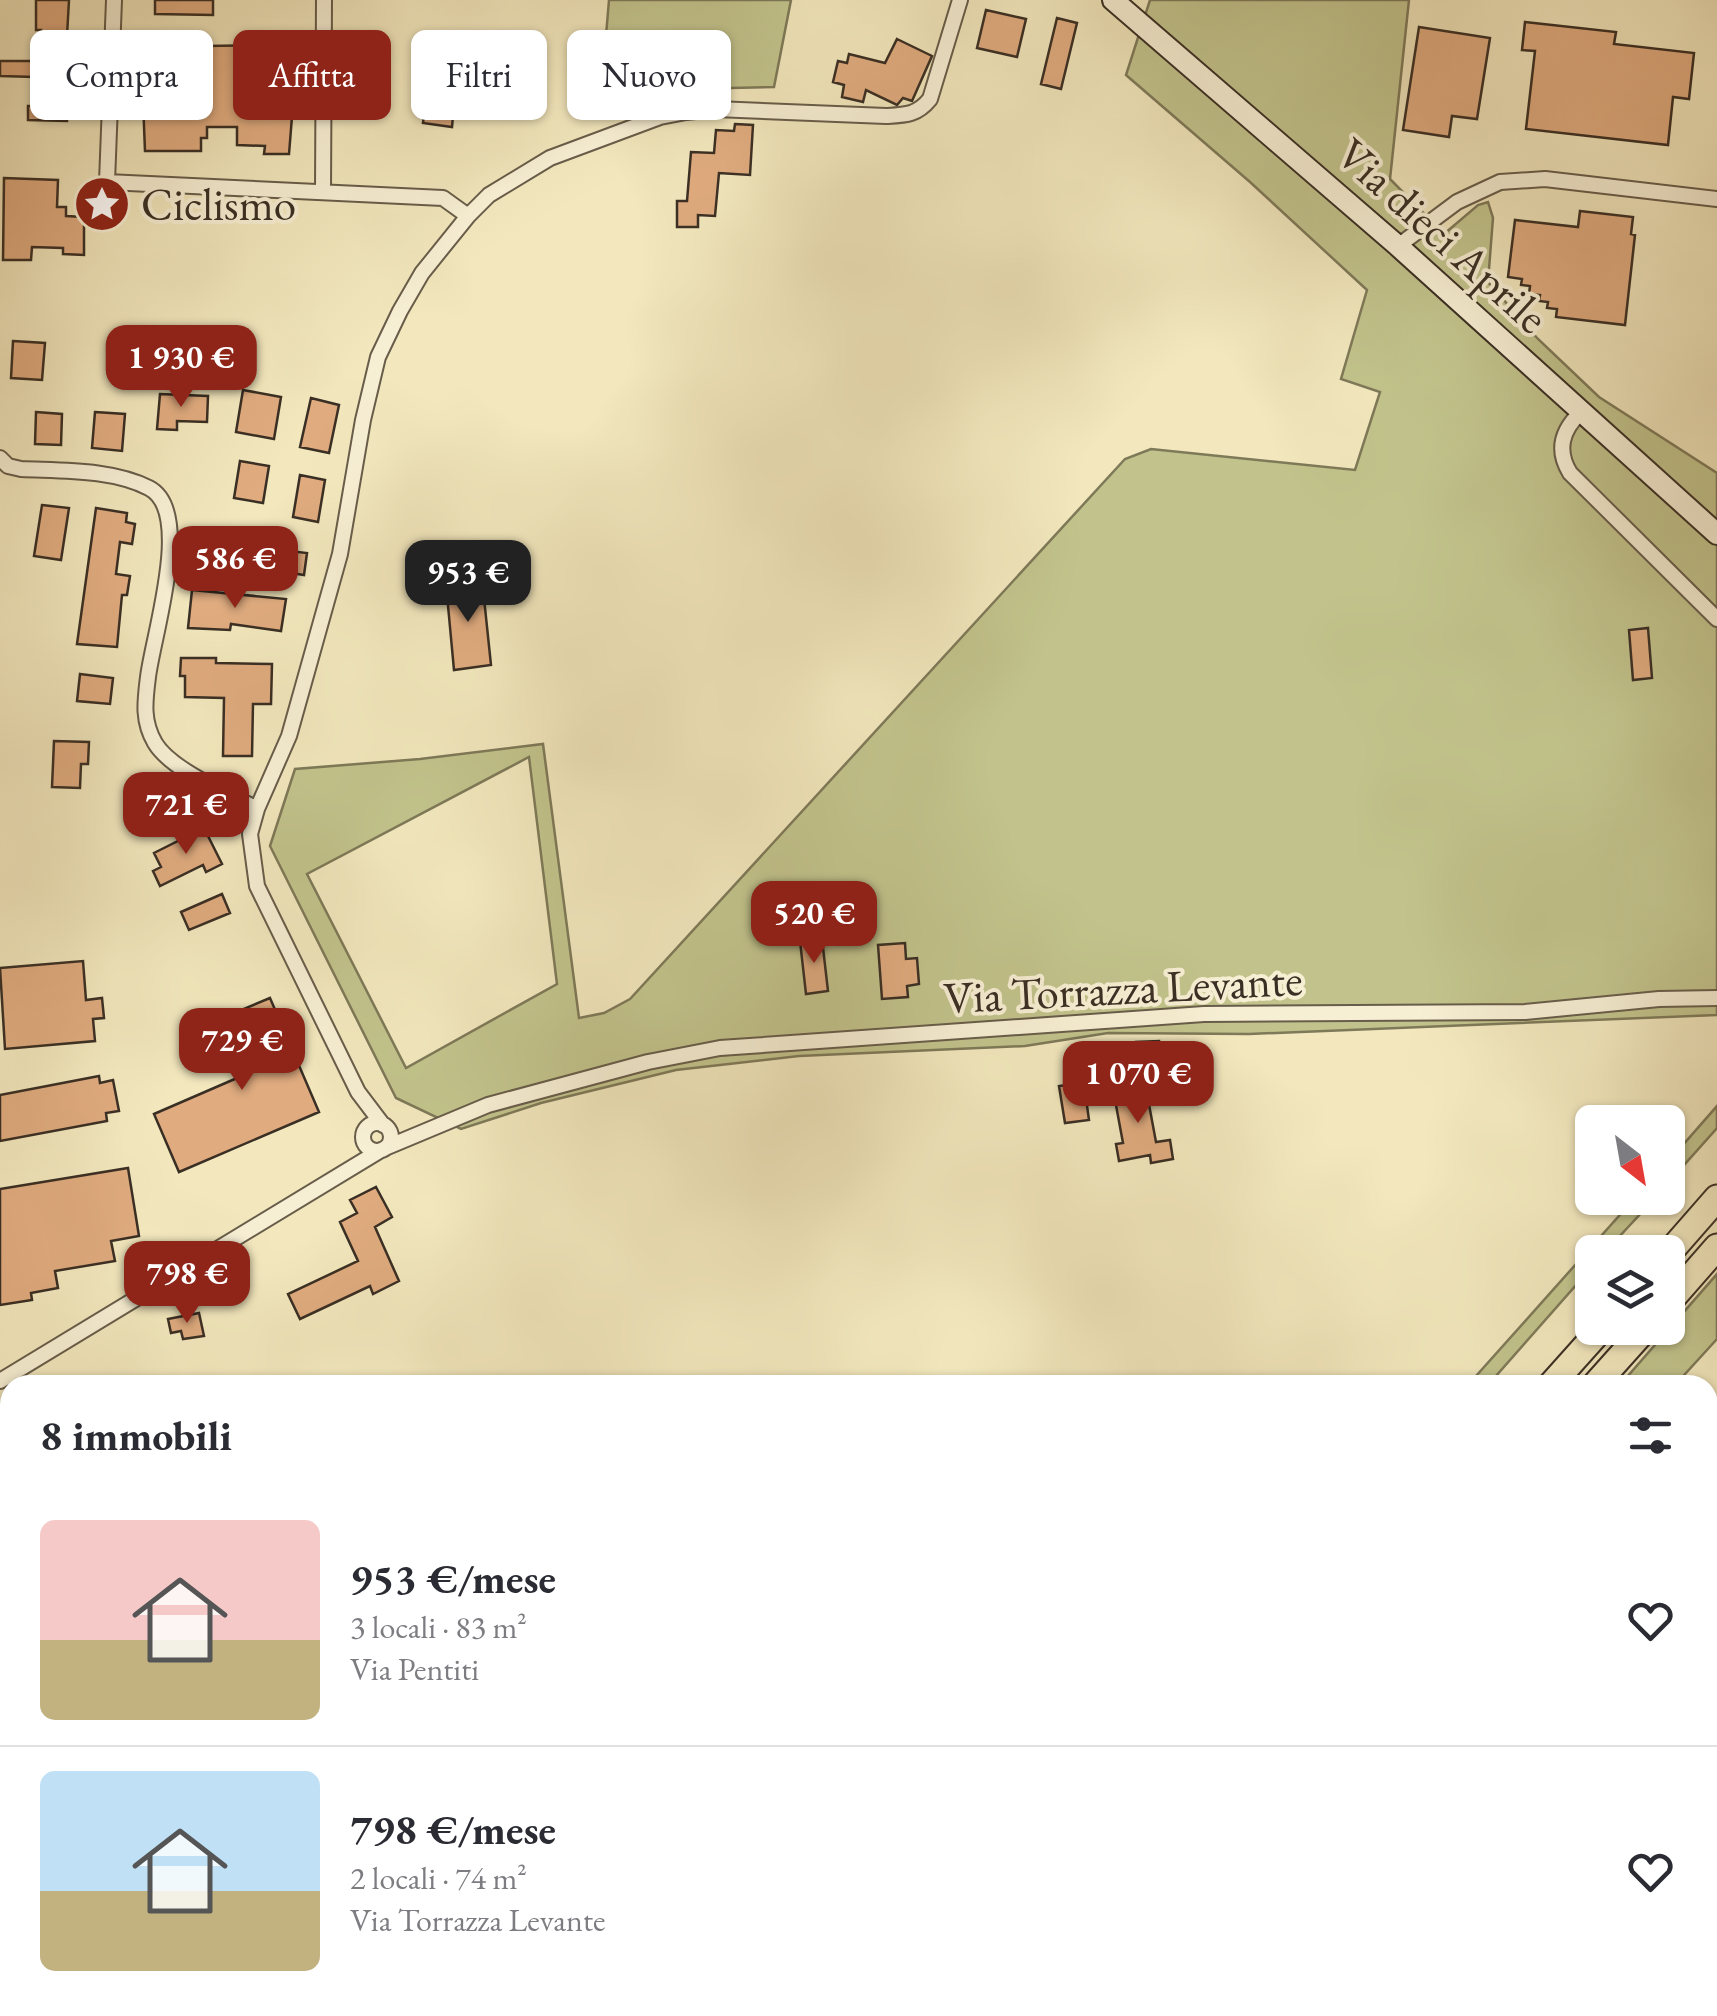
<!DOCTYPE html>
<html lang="it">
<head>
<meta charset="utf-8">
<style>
	:root { --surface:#fff; --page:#f2f2f3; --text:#2b2b33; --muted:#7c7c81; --line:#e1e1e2; --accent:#8f2418 }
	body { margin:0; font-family:"EB Garamond",serif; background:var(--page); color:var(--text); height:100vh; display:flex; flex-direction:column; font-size:38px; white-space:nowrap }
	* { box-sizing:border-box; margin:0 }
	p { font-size:32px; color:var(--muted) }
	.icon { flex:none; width:55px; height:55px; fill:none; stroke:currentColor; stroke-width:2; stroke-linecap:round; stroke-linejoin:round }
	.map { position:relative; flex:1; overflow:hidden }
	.side { position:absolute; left:0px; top:1375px; width:1718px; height:642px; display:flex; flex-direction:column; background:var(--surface); border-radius:30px 30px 0 0; box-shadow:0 2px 8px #0004 }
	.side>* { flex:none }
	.hud { position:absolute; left:30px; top:30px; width:1000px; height:90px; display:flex; gap:20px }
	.needle { width:65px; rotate:149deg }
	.fabs { position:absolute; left:1575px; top:1105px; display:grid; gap:20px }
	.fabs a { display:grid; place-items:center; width:110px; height:110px; border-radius:15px; background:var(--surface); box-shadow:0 2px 8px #0004; font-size:50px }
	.price { position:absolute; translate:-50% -85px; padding:0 22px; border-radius:20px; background:var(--accent); color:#fff; font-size:32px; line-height:65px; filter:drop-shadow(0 2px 5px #0008) }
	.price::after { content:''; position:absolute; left:50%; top:60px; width:30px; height:22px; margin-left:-15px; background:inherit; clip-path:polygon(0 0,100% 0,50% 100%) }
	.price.on { background:#222; color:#fff }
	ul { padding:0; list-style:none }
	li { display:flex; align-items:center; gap:30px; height:250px; padding:0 40px }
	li+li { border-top:2px solid var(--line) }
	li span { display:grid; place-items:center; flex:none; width:280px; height:200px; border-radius:15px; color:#555 }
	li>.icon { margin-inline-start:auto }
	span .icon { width:120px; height:120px; fill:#fffc; stroke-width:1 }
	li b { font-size:42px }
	h2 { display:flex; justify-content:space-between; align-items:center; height:120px; padding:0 40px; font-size:42px }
	.pill { padding:0 35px; border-radius:15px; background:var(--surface); box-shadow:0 2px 8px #0004; font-size:35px; line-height:90px }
	.pill.on { background:var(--accent); color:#fff }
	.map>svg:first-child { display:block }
	.green { fill:#c2c38c; stroke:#7e7958; stroke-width:2.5; fill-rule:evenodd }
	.building { fill:#dfab7f; stroke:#3a2f24; stroke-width:2.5 }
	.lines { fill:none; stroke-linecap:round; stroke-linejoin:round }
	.lane-casing { stroke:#685d4a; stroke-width:11 }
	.street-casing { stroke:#685d4a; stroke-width:18 }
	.secondary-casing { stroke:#3a2f24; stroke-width:24 }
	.highway-casing { stroke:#3a2f24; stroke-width:29 }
	.lane { stroke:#f7efd4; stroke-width:8 }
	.street { stroke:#f7efd4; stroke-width:14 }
	.secondary { stroke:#f7efd4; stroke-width:20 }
	.highway { stroke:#f2e7bd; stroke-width:25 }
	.labels { text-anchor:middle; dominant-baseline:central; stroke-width:8; stroke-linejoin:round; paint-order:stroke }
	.poi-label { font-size:45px; fill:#3a2f24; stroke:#f7efd4; text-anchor:start }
	.street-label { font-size:45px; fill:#3a2f24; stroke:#f7efd4 }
</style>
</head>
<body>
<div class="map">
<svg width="1717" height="2016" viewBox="0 0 1717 2016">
	<rect width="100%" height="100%" fill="#f2e7bd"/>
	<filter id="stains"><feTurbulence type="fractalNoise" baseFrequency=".002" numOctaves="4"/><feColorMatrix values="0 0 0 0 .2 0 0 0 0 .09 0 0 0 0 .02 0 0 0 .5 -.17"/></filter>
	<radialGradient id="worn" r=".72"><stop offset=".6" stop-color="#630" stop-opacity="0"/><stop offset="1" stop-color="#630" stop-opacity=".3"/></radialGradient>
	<!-- green -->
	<path class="green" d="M 609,0 L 791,0 L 774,87 L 686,89 L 600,107 Z
		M 1150,0 L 1409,0 L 1390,179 L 1444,234 L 1478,205 L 1488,202 L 1493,218 L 1488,282 L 1538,339 L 1599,397 L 1717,473 L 1717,1015 L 1249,1034 L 1108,1033 L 1025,1046 L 799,1056 L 676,1070 L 541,1103 L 461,1129 L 396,1098 L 270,846 L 295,769 L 420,759 L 543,744 L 579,1018 L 604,1013 L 630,999 L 1125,459 L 1151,449 L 1355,470 L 1380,392 L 1341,379 L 1367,290 L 1250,182 L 1126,75 ZM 529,757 L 557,984 L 406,1068 L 307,874 Z
		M 1717,1106 L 1717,1128 L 1668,1183 L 1668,1162 Z
		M 1635,1198 L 1655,1198 L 1605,1252 L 1592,1252 L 1592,1267 L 1488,1385 L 1468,1385 Z
		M 1717,1274 L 1717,1339 L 1675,1385 L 1620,1385 Z
		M 1708,1965 L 1717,1965 L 1717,2008 L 1518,2016 L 1064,2016 L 1072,2008 L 1708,2008 Z
		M 116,2008 L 388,2008 L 390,2016 L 116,2016 Z"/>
	<!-- building -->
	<path class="building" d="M 36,0 L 69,0 L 63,107 L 68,107 L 67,121 L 28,120 L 28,106 L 34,106 L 35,77 L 0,76 L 0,61 L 39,61 L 41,30 L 36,30 Z
		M 155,0 L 213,0 L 213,15 L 155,14 Z
		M 986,10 L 1026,19 L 1017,57 L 977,48 Z
		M 1057,18 L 1077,23 L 1061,89 L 1041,84 Z
		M 1525,22 L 1616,32 L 1614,44 L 1694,53 L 1689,99 L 1673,97 L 1668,145 L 1526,129 L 1535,51 L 1522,50 Z
		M 1419,27 L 1490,38 L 1477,119 L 1452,116 L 1449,137 L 1403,130 Z
		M 897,39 L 932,56 L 912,101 L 903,98 L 897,105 L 866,90 L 863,102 L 842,97 L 844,85 L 833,82 L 838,61 L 847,63 L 849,54 L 885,63 Z
		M 150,42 L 206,42 L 206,46 L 285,45 L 288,103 L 293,104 L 289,154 L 264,154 L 265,146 L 237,145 L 237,127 L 207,127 L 207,138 L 201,138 L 201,151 L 145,151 L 143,101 L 146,92 L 146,64 L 150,64 Z
		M 428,80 L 456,83 L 452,127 L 423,123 Z
		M 735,124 L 753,125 L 750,175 L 719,173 L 715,216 L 698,215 L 698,227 L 677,227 L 677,201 L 687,201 L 691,152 L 714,153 L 716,130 L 734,131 Z
		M 4,178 L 58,180 L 57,207 L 66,207 L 66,216 L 84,217 L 84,255 L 63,254 L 63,248 L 32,247 L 31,260 L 3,260 Z
		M 1580,211 L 1633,217 L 1631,234 L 1635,235 L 1625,325 L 1556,317 L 1557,309 L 1547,308 L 1548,302 L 1539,301 L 1540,295 L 1529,294 L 1530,286 L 1521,285 L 1522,279 L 1508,277 L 1515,220 L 1578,227 Z
		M 13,341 L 45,343 L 42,380 L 11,378 Z
		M 243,390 L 281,397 L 274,439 L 236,432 Z
		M 160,394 L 208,396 L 207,422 L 177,421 L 177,430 L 157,429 Z
		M 311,398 L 339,405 L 329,453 L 300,447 Z
		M 36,412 L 62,414 L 61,445 L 35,444 Z
		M 95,412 L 125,414 L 122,451 L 92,448 Z
		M 240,461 L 269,466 L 263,503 L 234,498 Z
		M 300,475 L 325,480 L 318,522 L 293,517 Z
		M 42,505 L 69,508 L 61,560 L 34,556 Z
		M 96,508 L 127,513 L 126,522 L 135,524 L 132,544 L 120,542 L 116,574 L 130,576 L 127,595 L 122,595 L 117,647 L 77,644 Z
		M 200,528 L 258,536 L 264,538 L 263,548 L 307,553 L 304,575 L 222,562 L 222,565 L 195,562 Z
		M 482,579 L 491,665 L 454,670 L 446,584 Z
		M 192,590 L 286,599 L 281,631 L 231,624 L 230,630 L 188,628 Z
		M 1648,628 L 1652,678 L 1633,680 L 1629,630 Z
		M 181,658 L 216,658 L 216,663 L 272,664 L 271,704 L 253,704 L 252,756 L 223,756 L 224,698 L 185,697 L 185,676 L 180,676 Z
		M 80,674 L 113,678 L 110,704 L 77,701 Z
		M 54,741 L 89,742 L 88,764 L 81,764 L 80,788 L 52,787 Z
		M 204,828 L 222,864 L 206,872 L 203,865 L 160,886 L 153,871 L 161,867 L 154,853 Z
		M 222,894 L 230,913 L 189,930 L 181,912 Z
		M 822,939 L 828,991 L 806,994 L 800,941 Z
		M 905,943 L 906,959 L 917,958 L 919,984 L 907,986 L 908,997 L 882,999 L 878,945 Z
		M 83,961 L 86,1000 L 102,998 L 104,1018 L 93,1019 L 95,1041 L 5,1049 L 0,968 Z
		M 270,998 L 319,1112 L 179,1172 L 154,1114 L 244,1075 L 220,1019 Z
		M 1159,1041 L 1159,1050 L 1179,1050 L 1180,1077 L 1137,1078 L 1136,1042 Z
		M 99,1076 L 100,1083 L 113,1080 L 119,1111 L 106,1113 L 107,1121 L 0,1141 L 0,1095 Z
		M 1145,1083 L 1156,1142 L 1170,1140 L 1173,1159 L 1151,1163 L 1150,1155 L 1119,1161 L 1116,1144 L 1123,1143 L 1113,1089 Z
		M 1075,1084 L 1084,1084 L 1089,1120 L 1065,1123 L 1059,1086 Z
		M 128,1168 L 139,1236 L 111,1241 L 115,1261 L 55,1271 L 58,1288 L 31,1293 L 32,1300 L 0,1305 L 0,1189 Z
		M 376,1187 L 392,1217 L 375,1227 L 399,1281 L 373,1294 L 370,1286 L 300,1319 L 288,1294 L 358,1261 L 340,1222 L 357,1213 L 350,1200 Z
		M 199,1313 L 204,1336 L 183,1339 L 181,1331 L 171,1333 L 168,1319 Z"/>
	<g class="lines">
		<!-- lane casing -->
		<g class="lane-casing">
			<path id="lane" d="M 447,2016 L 550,2013 L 619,2016
				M 842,2016 L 849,2008"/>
		</g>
		<!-- street casing -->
		<g class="street-casing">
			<path id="street" d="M 114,0 L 107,182 L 443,198 L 468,216
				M 323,190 L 324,0
				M 1398,246 L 1457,202 L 1500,182 L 1545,179 L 1717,199
				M 1581,412 C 1562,430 1556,450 1570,473 L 1717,619
				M 0,458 L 8,466 L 21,469 C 62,471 112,469 149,488 C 194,511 153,635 148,677 C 145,701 142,721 155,743 C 171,770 229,794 257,809
				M363 1137a14 14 0 1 1 28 0a14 14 0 1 1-28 0Z
				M 383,1125 L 358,1092 L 257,886 L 250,834 L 257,809 L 289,736 L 340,554 L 363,420 L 378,357 L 400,311 L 422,273 L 468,216 L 489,195 L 550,158 L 660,117 L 686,112 L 716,109 L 886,116 C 906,115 917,115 930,99 L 960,0
				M 385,1148 L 488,1105 L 648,1062 L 720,1048 L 1204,1014 L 1525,1012 L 1659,999 L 1717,998
				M 0,1381 L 381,1150
				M 0,1748 L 9,1802 L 0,1953
				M 1708,1985 L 1717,1985
				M 1131,2016 L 1161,2008"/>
		</g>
		<!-- secondary casing -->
		<g class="secondary-casing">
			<path id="secondary" d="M 1113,0 L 1398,246 L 1717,534"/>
		</g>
		<!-- highway casing -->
		<g class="highway-casing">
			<path id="highway" d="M 1668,1254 L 1717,1198
				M 1668,1303 L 1717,1247
				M 1551,1385 L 1602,1328
				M 1595,1385 L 1646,1328
				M 991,2016 L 998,2008
				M 1038,2016 L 1045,2008"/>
		</g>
		<!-- lane -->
		<use href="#lane" class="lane"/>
		<!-- street -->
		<use href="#street" class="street"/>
		<!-- secondary -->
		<use href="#secondary" class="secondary"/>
		<!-- highway -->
		<use href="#highway" class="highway"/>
	</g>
	<!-- icons -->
	<defs>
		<g id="sight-disc" transform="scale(2.875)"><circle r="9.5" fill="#8f2418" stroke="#f7efd4"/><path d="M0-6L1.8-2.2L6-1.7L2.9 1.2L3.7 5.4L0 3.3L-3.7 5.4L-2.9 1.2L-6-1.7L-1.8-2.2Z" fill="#fff"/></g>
	</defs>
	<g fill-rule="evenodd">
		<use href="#sight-disc" x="102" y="204"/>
	</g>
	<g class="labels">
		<!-- poi labels -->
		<g class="poi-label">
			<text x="141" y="204">Ciclismo</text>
		</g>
		<!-- street labels -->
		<g class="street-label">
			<text transform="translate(1443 235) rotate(42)">Via dieci Aprile</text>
			<text transform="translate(1123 988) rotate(-3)">Via Torrazza Levante</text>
		</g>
	</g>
	<rect width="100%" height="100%" filter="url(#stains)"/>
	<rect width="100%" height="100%" fill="url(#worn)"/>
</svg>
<div class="fabs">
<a><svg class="needle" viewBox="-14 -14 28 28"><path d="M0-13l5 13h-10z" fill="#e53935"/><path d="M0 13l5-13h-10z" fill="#7c7c81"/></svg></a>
<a><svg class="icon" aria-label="layers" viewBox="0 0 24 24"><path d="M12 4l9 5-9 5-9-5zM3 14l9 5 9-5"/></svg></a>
</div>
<b class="price" style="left:181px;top:410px">1 930 €</b>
<b class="price" style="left:235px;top:611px">586 €</b>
<b class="price on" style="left:468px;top:625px">953 €</b>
<b class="price" style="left:186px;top:857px">721 €</b>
<b class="price" style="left:814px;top:966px">520 €</b>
<b class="price" style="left:242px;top:1093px">729 €</b>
<b class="price" style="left:1138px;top:1126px">1 070 €</b>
<b class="price" style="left:187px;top:1326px">798 €</b>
<div class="hud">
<a class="pill">Compra</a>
<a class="pill on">Affitta</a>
<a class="pill">Filtri</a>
<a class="pill">Nuovo</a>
</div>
<section class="side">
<h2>8 immobili<svg class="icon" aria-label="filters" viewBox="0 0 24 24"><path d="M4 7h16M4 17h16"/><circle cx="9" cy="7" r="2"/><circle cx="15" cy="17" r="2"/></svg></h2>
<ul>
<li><span style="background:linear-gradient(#f6c9c9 60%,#c2b280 0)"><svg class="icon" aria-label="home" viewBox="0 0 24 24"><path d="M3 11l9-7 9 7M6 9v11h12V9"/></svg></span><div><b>953 €/mese</b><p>3 locali · 83 m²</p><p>Via Pentiti</p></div><svg class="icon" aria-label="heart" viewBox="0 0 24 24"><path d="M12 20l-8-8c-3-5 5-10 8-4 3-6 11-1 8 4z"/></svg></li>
<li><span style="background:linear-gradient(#bfe0f5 60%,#c2b280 0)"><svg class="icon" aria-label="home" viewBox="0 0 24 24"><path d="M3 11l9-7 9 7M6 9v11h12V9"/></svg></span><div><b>798 €/mese</b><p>2 locali · 74 m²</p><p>Via Torrazza Levante</p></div><svg class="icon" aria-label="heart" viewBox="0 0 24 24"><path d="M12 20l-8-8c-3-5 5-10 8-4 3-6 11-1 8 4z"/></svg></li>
</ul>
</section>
</div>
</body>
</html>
